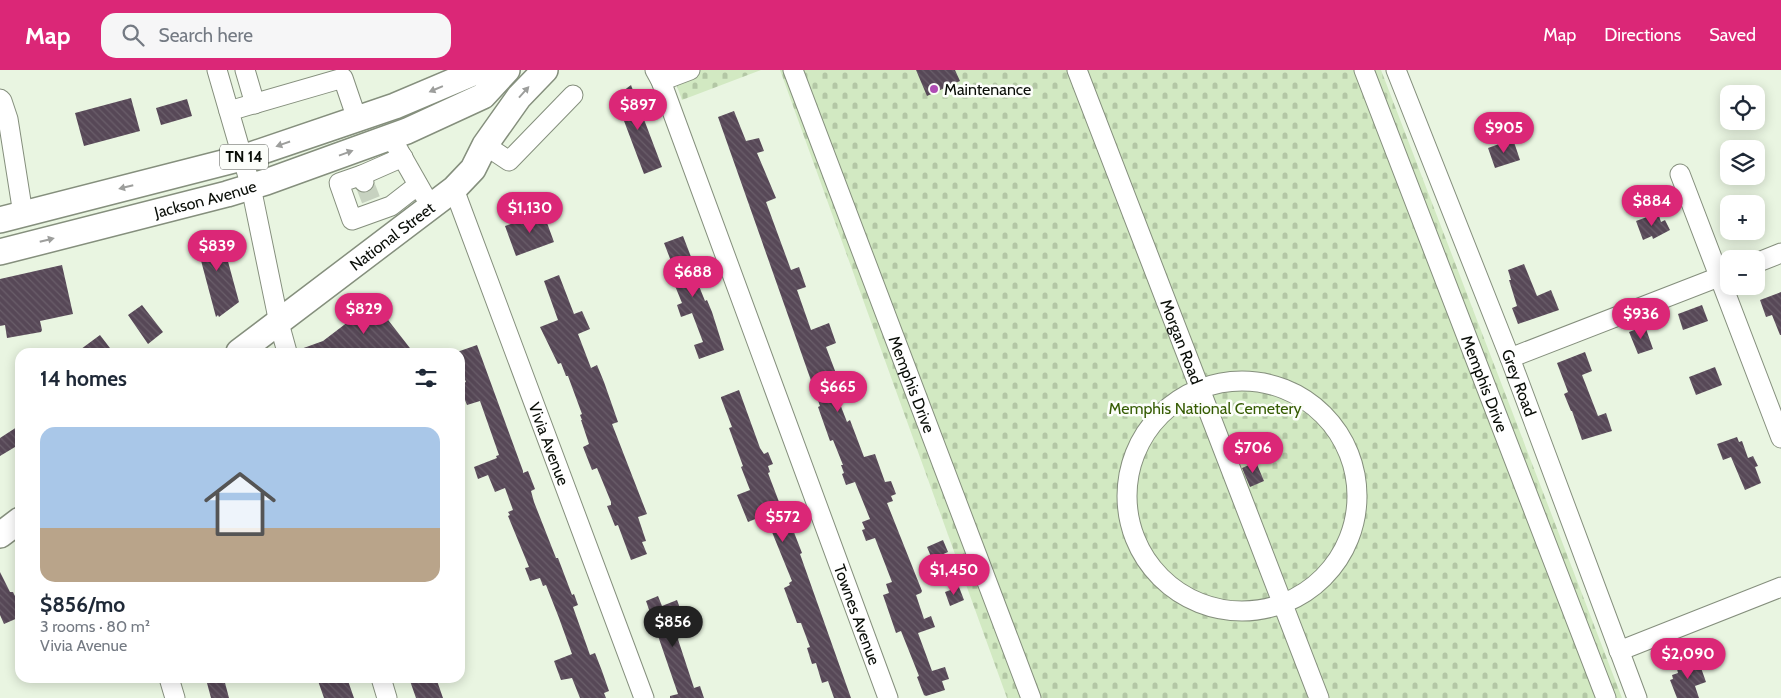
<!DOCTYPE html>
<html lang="en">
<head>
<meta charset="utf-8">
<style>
	:root { --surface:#fff; --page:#f6f6f7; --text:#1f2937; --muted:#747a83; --accent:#db2777 }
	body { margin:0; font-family:Cabin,sans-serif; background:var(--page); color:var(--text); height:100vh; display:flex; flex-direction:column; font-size:19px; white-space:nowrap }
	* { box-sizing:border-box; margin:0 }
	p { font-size:16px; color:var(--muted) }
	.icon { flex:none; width:28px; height:28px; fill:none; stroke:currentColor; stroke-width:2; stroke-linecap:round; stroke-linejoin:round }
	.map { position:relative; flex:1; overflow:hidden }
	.sheet { position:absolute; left:15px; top:278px; width:450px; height:335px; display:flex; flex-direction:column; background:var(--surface); border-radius:15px; box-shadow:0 2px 12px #0003 }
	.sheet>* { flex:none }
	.buttons { position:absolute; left:1720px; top:15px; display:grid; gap:10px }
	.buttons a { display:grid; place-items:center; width:45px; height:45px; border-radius:10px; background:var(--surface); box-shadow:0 2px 12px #0003; font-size:25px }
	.price { position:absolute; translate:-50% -42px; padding:0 11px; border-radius:18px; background:var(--accent); color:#fff; font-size:16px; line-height:32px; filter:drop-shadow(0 1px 2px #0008) }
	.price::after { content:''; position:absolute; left:50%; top:30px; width:15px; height:11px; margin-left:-8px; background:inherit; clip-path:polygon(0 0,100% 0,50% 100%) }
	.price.on { background:#222; color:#fff }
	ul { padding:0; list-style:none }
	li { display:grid; align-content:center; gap:10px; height:265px; padding:0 25px }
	li span { display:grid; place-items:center; height:155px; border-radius:15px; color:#555 }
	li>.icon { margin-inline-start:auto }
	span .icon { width:90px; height:90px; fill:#fffc; stroke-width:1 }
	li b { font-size:21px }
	h2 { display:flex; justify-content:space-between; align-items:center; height:60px; padding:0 25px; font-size:21px }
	header { display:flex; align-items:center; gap:30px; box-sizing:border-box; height:70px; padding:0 25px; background:var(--accent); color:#fff }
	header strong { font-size:24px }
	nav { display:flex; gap:28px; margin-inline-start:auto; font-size:18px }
	.search { width:350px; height:45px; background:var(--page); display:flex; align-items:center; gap:12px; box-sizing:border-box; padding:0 18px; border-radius:15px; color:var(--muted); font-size:19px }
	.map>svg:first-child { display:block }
	.cemetery { fill:url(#cemetery-stones) }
	.building { fill:url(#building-back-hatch) }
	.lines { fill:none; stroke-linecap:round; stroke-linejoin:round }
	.minor-tunnel { stroke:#c7d2c0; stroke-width:19; stroke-dasharray:19 9; stroke-linecap:butt }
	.minor-casing { stroke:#858f7d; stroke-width:21 }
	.major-casing { stroke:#858f7d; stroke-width:28 }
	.minor { stroke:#fff; stroke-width:19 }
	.major { stroke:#fff; stroke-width:25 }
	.oneway { fill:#9d9e9c }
	.poi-dot { fill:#af4cb3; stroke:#fcfefa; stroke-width:2 }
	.labels { text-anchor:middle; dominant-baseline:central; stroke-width:5; stroke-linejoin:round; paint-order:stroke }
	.shield { fill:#fcfefa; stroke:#525550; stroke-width:1 }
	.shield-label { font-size:15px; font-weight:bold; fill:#090d07 }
	.poi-label { font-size:16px; fill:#090d07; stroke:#fcfefa; text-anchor:start }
	.street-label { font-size:16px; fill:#090d07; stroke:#fcfefa }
	.park-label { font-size:16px; fill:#365c04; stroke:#fcfefa }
</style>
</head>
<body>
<header>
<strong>Map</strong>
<div class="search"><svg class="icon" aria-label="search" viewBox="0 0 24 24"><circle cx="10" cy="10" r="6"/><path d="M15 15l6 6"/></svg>Search here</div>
<nav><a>Map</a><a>Directions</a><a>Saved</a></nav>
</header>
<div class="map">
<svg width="1781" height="628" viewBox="0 0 1781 628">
	<defs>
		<pattern id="cemetery-stones" width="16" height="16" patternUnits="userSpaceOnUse" patternTransform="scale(1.25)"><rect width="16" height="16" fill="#d2e9c2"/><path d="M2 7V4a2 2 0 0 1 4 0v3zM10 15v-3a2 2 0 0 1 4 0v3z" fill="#b3c7a5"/></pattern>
		<pattern id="building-back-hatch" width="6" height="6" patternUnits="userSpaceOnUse" patternTransform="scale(1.25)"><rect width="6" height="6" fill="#574857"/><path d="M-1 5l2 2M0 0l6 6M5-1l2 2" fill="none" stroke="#6a5e6a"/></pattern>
	</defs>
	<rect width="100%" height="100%" fill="#e9f5e1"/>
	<!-- cemetery -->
	<path class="cemetery" d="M 671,0 L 761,0 L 682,30 Z
		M 780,0 L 1381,0 L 1622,628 L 1007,628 Z"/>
	<!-- building -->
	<path class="building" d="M 916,0 L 955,0 L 960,11 L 927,26 Z
		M 631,15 L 662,97 L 644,104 L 615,27 Z
		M 131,28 L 140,61 L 84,76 L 75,43 Z
		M 187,29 L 192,46 L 161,55 L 156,38 Z
		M 734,41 L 746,71 L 759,68 L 764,81 L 757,83 L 776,128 L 766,132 L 791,200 L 799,197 L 806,217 L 797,220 L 811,260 L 829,253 L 836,273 L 826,277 L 837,306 L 830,308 L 847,352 L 850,350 L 864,387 L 875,384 L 885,412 L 891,411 L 896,424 L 891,426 L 893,431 L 887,433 L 922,521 L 921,523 L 916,525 L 924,549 L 931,546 L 935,557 L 918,563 L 932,601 L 945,597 L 949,609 L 942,611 L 945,620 L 926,626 L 924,625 L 917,607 L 919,606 L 901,561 L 896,563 L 883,525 L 889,523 L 886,514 L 892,512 L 875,468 L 866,471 L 862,460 L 865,459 L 862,452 L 870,449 L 855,412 L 846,415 L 842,404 L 844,403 L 841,395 L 843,395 L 833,370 L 830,371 L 818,337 L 820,336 L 718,47 Z
		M 1513,69 L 1520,90 L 1495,98 L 1488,78 Z
		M 543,142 L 554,172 L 516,186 L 505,156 Z
		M 1658,143 L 1661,152 L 1665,150 L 1670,160 L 1653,169 L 1652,166 L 1643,170 L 1636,151 Z
		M 216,160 L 217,162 L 220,162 L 239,232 L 219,247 L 218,245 L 216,247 L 195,168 L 197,168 L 196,165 Z
		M 683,166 L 698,205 L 695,206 L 705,231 L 707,230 L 712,242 L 724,280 L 699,289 L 694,275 L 703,272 L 692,243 L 681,247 L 677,235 L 682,233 L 671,206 L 676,204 L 664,173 Z
		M 1524,194 L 1537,226 L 1551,220 L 1559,240 L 1518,254 L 1512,238 L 1517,236 L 1509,210 L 1511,210 L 1508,200 Z
		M 62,195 L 73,244 L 40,251 L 42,260 L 41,262 L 7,268 L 5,255 L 0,256 L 0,209 Z
		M 559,205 L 574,244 L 582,241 L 590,259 L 578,264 L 591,298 L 597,295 L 604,312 L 618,352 L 612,354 L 647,444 L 638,447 L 646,471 L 642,472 L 647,484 L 631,490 L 618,455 L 615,456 L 607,436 L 611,435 L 611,432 L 597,398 L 592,400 L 583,377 L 589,374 L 581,350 L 582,350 L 580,345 L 582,344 L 568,306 L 566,306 L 561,293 L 558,294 L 540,257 L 558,250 L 544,211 Z
		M 1781,222 L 1781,265 L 1780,265 L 1772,245 L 1766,247 L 1760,230 Z
		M 378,229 L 389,243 L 385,246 L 413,282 L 298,282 L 298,280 L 323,271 Z
		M 142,235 L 163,262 L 148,274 L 128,245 Z
		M 1702,235 L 1708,251 L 1683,260 L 1678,244 Z
		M 1645,256 L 1653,279 L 1638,284 L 1629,262 Z
		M 100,265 L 113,282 L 77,282 Z
		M 477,275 L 523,401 L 523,403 L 528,401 L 535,419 L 531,421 L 534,432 L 556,488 L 558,488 L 572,525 L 574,524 L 578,535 L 573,537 L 590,585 L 595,583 L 602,601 L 609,621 L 604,623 L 606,628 L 580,628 L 572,608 L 561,610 L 554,591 L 572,584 L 559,548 L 546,515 L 543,516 L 540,508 L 530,511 L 525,498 L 529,497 L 508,446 L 510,445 L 508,442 L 513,440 L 505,418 L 495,422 L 488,405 L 478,409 L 474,397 L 497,388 L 496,386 L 499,385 L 480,331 L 467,335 L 463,325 L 460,326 L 460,314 L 466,312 L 460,297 L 460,282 L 457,282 Z
		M 1585,282 L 1592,301 L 1582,305 L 1598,346 L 1606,343 L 1612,361 L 1582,370 L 1572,341 L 1571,341 L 1564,324 L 1568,322 L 1557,293 Z
		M 1715,297 L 1722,315 L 1696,325 L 1689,307 Z
		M 739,320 L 760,378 L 764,384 L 768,382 L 773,394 L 768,396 L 770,402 L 768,403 L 784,445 L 788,453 L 790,452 L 802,483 L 800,484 L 851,628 L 834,628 L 828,611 L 822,613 L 816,593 L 812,594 L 807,578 L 810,577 L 801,553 L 797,553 L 784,518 L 790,515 L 789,513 L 792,511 L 765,445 L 748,452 L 737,425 L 750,420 L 741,397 L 743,396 L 729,358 L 732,357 L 721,328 L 721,327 Z
		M 20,355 L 20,374 L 0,386 L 0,368 Z
		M 1737,367 L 1739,372 L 1742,371 L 1748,388 L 1753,386 L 1758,396 L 1755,397 L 1761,413 L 1745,420 L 1731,387 L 1723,390 L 1717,374 Z
		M 1256,392 L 1264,411 L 1250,417 L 1242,398 Z
		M 943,470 L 948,482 L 932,489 L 927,477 Z
		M 0,502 L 10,522 L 13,522 L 20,536 L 20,547 L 4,554 L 0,545 Z
		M 959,517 L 964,530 L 950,536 L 945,522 Z
		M 658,526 L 662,536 L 677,530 L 681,541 L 670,545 L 694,618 L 700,616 L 704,628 L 670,628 L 670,626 L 678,624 L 646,531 Z
		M 1694,589 L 1696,596 L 1700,595 L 1706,612 L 1695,616 L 1699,628 L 1677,628 L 1670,610 L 1673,609 L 1672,605 L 1678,603 L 1676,595 Z
		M 317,608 L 347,608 L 354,628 L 324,628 Z
		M 409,608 L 436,608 L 443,628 L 416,628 Z
		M 224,609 L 229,628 L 211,628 L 207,613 Z"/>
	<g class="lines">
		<!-- minor-tunnel -->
		<path class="minor-tunnel" d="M 364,112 L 373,135"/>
		<!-- minor casing -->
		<g class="minor-casing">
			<g id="minor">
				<path d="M 217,0 L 251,117 L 279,253 L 287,282"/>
				<path d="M 245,0 L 255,34"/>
				<path id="s1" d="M 655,0 L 661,11 L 888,628"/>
				<path id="s2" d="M 793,0 L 1031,628"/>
				<path id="s3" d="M 1077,0 L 1319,628"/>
				<path id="s4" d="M 1364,0 L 1606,628"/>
				<path id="s5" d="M 1396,0 L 1510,288 L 1637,628"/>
				<path d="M 661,11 L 690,0"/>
				<path d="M 0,29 L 2,31 L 8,49 L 23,144"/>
				<path d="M 229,41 L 343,8 L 357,49"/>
				<path d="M 391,67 L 424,125"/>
				<path d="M 485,75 L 509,91 L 573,25"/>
				<path d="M 1680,104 L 1781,368"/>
				<path d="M 362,105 L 339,113 L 352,150 L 391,136 L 418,115"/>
				<path d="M 364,112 L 362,105 L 403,87"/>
				<path id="s6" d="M 454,119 L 644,628"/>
				<path d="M 1756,193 L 1781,183"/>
				<path d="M 1510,288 L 1729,203"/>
				<circle cx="1242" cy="426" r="115"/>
				<path d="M 1619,581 L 1781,517"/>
				<path d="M 169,608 L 175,628"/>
				<path d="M 381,608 L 387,628"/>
			</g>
		</g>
		<!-- major casing -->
		<g class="major-casing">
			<g id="major">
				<path d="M 0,150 L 242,88 L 395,36 L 480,0"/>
				<path id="s7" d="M 0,182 L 227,124 L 266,112 L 407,61 L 483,26 L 507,0"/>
				<path id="s8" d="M 239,282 L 454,119 L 473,99 L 485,75 L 519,27 L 545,0"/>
				<path d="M 0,465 L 20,450"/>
			</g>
		</g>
		<!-- minor -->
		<use href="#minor" class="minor"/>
		<!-- major -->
		<use href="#major" class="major"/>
	</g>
	<!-- one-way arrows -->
	<defs><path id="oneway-solid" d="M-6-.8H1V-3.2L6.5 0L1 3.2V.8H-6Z" transform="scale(1.25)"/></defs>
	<g class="oneway">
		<use href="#oneway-solid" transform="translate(436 19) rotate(157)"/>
		<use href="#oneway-solid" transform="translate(524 22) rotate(-48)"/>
		<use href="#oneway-solid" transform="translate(283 74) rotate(161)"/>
		<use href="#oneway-solid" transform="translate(346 83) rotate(-20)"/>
		<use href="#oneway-solid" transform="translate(126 117) rotate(166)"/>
		<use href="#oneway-solid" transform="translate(47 170) rotate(-14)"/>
	</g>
	<!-- markers -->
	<circle class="poi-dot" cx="934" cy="19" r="5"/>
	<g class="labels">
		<!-- shield labels -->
		<rect class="shield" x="220" y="74.5" width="48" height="25" rx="4"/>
		<g class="shield-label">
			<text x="244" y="87">TN 14</text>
		</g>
		<!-- poi labels -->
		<g class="poi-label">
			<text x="944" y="19">Maintenance</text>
		</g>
		<!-- street labels -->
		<g class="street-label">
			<text stroke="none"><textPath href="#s7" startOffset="212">Jackson Avenue</textPath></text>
			<text stroke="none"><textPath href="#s8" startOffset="192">National Street</textPath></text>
			<text stroke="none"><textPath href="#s3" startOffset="291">Morgan Road</textPath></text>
			<text stroke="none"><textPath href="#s5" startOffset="336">Grey Road</textPath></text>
			<text stroke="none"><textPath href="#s2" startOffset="336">Memphis Drive</textPath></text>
			<text stroke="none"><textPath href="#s4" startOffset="336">Memphis Drive</textPath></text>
			<text stroke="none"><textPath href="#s6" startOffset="272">Vivia Avenue</textPath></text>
			<text stroke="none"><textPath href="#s1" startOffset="581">Townes Avenue</textPath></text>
		</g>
		<!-- park labels -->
		<g class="park-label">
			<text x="1205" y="338">Memphis National Cemetery</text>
		</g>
	</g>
</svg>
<div class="buttons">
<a><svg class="icon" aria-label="locate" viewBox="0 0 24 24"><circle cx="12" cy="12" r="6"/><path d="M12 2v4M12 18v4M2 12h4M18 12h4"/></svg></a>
<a><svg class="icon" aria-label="layers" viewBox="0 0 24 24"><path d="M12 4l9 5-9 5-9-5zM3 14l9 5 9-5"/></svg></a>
<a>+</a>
<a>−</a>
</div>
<b class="price" style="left:638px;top:61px">$897</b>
<b class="price" style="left:1504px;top:84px">$905</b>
<b class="price" style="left:1652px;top:157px">$884</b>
<b class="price" style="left:530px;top:164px">$1,130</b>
<b class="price" style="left:217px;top:202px">$839</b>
<b class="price" style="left:693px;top:228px">$688</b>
<b class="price" style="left:364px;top:265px">$829</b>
<b class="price" style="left:1641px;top:270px">$936</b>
<b class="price" style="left:838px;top:343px">$665</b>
<b class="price" style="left:1253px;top:404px">$706</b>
<b class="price" style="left:783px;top:473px">$572</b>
<b class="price" style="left:954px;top:526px">$1,450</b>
<b class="price on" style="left:673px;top:578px">$856</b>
<b class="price" style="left:1688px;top:610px">$2,090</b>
<section class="sheet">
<h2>14 homes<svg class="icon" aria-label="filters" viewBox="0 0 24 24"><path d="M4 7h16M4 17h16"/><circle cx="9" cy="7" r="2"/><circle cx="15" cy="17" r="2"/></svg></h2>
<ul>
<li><span style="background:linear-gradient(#a9c7e8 65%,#b9a48a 0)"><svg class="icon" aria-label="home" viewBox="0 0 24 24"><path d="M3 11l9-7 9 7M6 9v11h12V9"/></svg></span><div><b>$856/mo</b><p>3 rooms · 80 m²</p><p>Vivia Avenue</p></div></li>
</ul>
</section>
</div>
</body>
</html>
